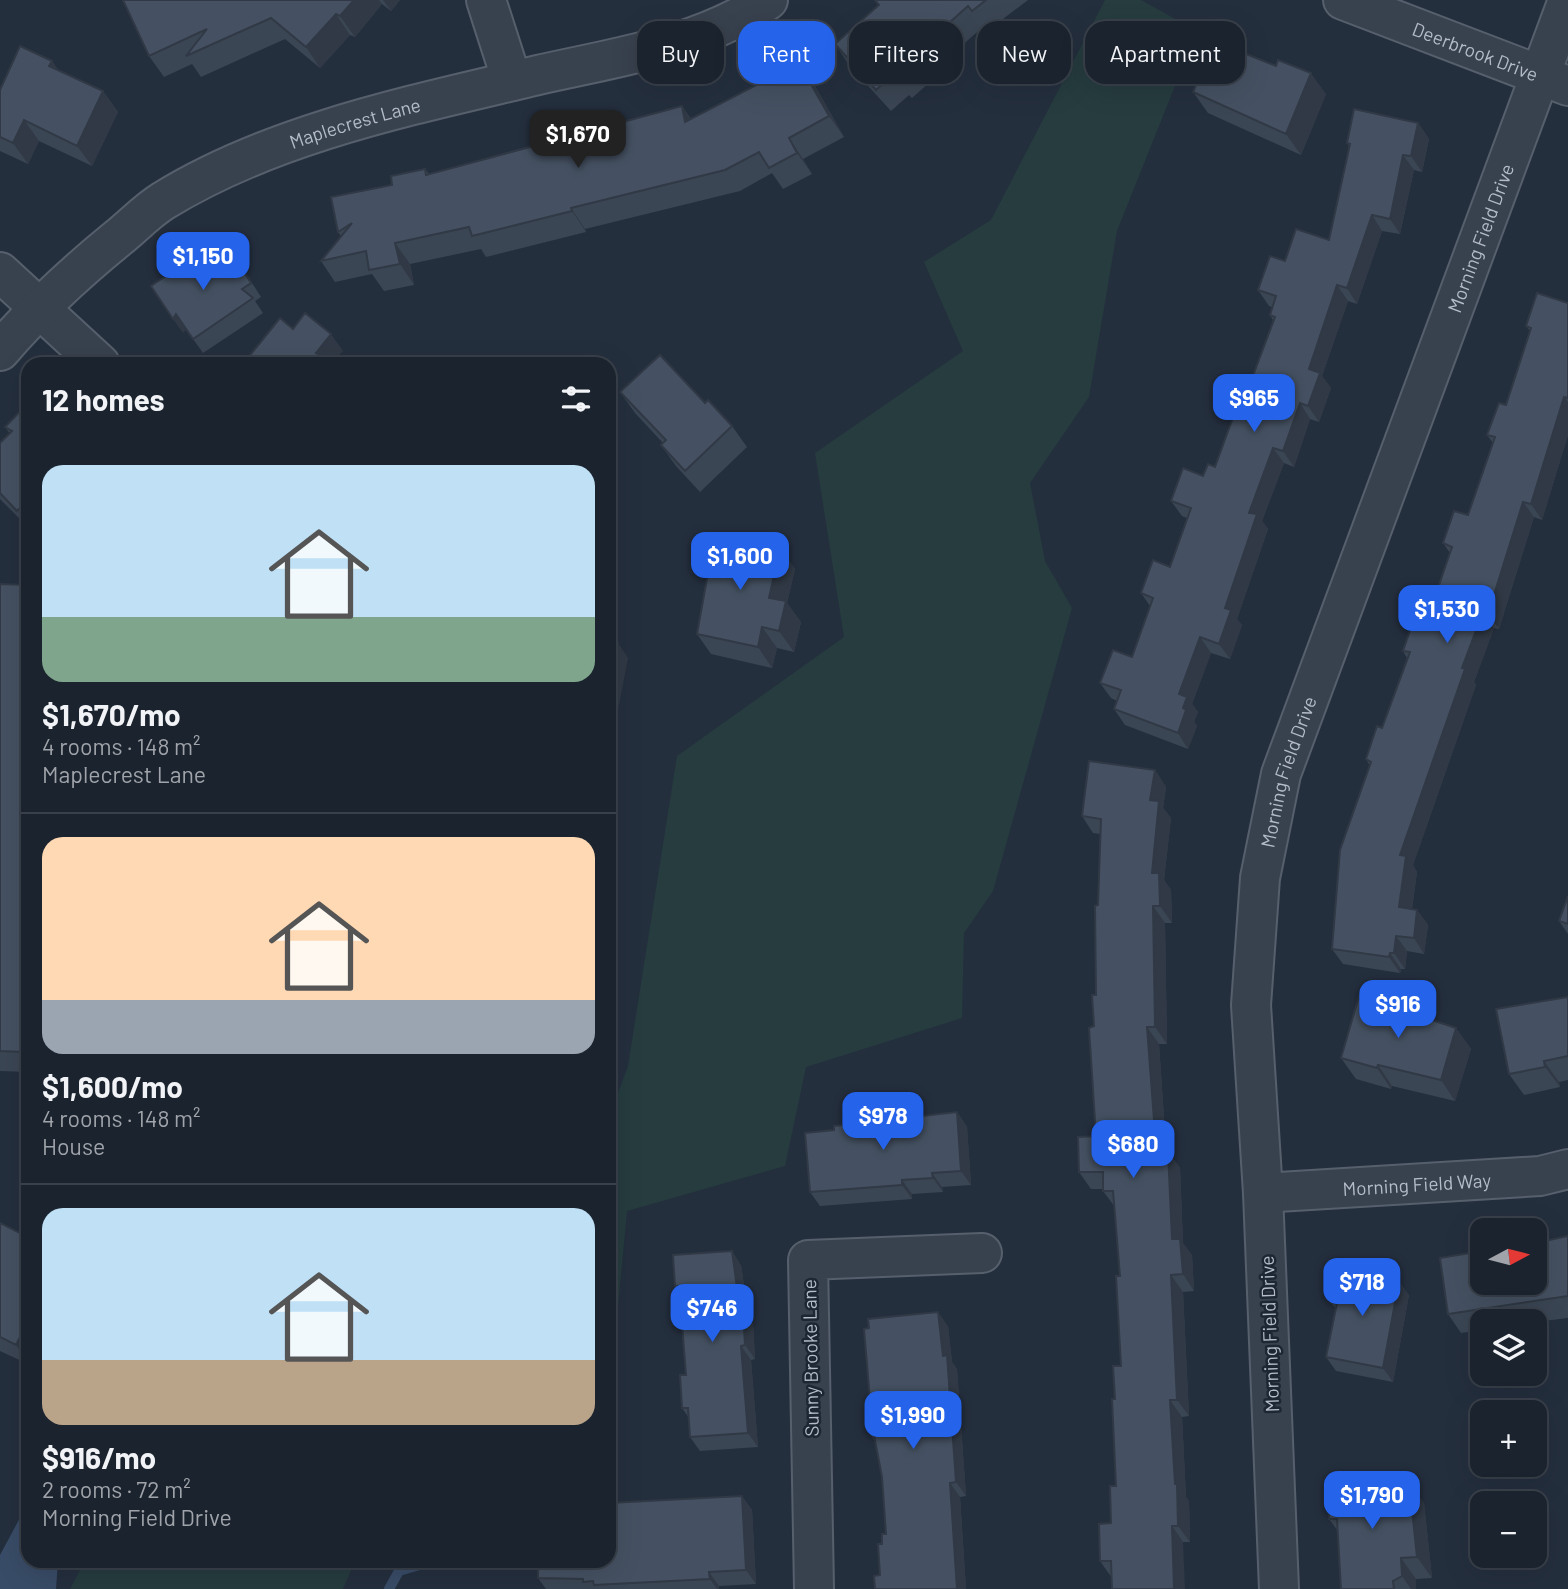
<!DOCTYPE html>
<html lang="en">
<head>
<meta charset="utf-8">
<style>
	:root { --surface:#1b232e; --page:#242b36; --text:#f1f3f6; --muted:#a0a4aa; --line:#39404a; --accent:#2563eb }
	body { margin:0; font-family:Barlow,sans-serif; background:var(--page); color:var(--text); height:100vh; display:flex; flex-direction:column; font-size:26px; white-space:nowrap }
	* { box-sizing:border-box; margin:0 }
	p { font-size:23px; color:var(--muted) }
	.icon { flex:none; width:38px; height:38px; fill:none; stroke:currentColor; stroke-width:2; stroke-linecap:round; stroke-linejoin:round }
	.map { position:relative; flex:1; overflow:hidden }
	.panel { position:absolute; left:21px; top:357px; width:595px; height:1211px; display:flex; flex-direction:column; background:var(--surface); border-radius:21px; box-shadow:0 7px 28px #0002,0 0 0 2px var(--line) }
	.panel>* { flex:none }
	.guide { position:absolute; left:637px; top:21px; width:665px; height:63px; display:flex; gap:14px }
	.needle { width:46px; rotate:83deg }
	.tools { position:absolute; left:1470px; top:1218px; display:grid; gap:14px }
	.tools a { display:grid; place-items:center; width:77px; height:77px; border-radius:14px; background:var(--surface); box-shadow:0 7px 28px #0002,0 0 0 2px var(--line); font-size:35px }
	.price { position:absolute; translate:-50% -60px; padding:0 16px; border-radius:14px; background:var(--accent); color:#fff; font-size:23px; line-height:46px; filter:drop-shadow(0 2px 4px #0008) }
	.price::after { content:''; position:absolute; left:50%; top:42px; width:21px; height:16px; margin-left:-10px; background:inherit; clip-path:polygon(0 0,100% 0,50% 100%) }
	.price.selected { background:#222; color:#fff }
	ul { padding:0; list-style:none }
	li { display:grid; align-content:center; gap:14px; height:371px; padding:0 21px }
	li+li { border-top:2px solid var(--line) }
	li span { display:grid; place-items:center; height:217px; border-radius:21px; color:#555 }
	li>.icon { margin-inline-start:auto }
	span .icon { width:126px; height:126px; fill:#fffc; stroke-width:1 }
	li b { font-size:30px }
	h2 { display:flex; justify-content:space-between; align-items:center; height:84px; padding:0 21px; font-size:30px }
	.chip { padding:0 24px; border-radius:21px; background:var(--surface); box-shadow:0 7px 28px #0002,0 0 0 2px var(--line); font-size:24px; line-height:63px }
	.chip.selected { background:var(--accent); color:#fff }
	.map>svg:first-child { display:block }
	.green { fill:#263c3f }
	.water { fill:#394c67 }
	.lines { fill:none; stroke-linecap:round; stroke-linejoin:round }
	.stream { stroke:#394c67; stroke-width:10 }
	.minor-casing { stroke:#565f6c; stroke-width:42 }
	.minor { stroke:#38414e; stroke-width:38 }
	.wall { fill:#3b4654 }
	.shaded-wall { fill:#303945 }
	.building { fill:#455162; stroke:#303945; stroke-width:2 }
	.labels { text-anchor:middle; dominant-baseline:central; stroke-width:5; stroke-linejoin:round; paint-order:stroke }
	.street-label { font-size:19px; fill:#b4bcc9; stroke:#1d2633 }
</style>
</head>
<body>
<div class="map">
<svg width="1568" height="1589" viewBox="0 0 1568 1589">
	<rect width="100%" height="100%" fill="#242f3e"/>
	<!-- green -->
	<path class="green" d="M 1105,0 L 1141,0 L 1197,31 L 1117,231 L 1089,397 L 1030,483 L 1045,561 L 1072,608 L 993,891 L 964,933 L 962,1018 L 806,1067 L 785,1166 L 627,1211 L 618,1307 L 609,1307 L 609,1117 L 628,1066 L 677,756 L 844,637 L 815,453 L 963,351 L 924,262 L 991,220 Z
		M 85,1561 L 355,1561 L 343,1589 L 70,1589 Z"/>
	<!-- water -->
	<path class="water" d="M 28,1503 L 28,1561 L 58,1561 L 56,1589 L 0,1589 L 0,1555 Z"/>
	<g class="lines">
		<!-- stream -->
		<path class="stream" d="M 389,1589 L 399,1571 L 433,1561"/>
		<!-- minor casing -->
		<g class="minor-casing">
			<g id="minor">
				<path d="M 486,0 L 512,81"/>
				<path id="s1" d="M 1343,0 L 1568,86"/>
				<path d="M 0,272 L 100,364"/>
				<path id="s2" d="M 0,351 C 36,309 75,273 118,238 C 133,226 147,211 163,201 C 273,133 413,105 538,75 C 617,57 700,46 768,0"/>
				<path id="s3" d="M 1263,1193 L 1540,1176 L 1568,1169"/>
				<path d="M 814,1589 L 808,1260 L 982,1253"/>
				<path id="s4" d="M 1279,1589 L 1263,1193 L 1251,1005 L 1260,878 L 1281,774 L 1568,0"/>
			</g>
		</g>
		<!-- minor -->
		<use href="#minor" class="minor"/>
	</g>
	<!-- wall -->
	<path class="wall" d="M 123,0 L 400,0 L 391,11 L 382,4 L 355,37 L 350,35 L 320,68 L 285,39 L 201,77 L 192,64 L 164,77 L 149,56 Z
		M 875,0 L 1028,0 L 986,32 L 983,27 L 936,68 L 940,73 L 912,98 L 909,95 L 891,111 L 849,65 L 835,44 L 878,5 Z
		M 52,61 L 58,70 L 103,91 L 118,112 L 92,166 L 39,141 L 28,164 L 0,151 L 0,90 Z
		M 799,63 L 814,84 L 844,137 L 803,159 L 812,174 L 783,189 L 772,173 L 740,191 L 585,229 L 586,232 L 486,257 L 481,249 L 410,264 L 414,285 L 384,291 L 372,274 L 335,282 L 321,261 L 341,236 L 338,232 L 392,185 L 425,169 L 429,174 L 682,106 L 691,119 Z
		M 1193,92 L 1326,94 L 1301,155 L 1208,113 Z
		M 1418,123 L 1429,139 L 1422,172 L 1414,170 L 1400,234 L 1382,231 L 1357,304 L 1348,301 L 1322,376 L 1331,388 L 1319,422 L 1310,419 L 1294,467 L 1284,463 L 1262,521 L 1268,529 L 1237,619 L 1242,625 L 1230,659 L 1211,653 L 1192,704 L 1198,712 L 1194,722 L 1197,726 L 1188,749 L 1125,725 L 1114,709 L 1117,701 L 1111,698 L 1100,683 L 1132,657 L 1150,606 L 1141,593 L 1170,567 L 1187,518 L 1182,516 L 1171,501 L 1215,467 L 1251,381 L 1273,320 L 1270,315 L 1272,307 L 1269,306 L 1258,290 L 1285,261 L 1329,240 L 1349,146 L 1347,143 Z
		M 216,267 L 243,269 L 261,297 L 255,301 L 263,313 L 203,353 L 186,329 L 183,333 Z
		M 1568,303 L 1568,435 L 1542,520 L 1534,517 L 1499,629 L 1494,628 L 1474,682 L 1476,685 L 1413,865 L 1417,872 L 1412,909 L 1417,910 L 1428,925 L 1424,954 L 1407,951 L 1405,969 L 1401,969 L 1400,973 L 1343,964 L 1332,949 L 1370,766 L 1366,759 L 1382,728 L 1407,658 L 1403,651 L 1427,620 L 1450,553 L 1443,543 L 1468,515 L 1493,443 L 1487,435 L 1506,405 L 1530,331 L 1526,326 Z
		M 620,392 L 705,403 L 732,426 L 747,447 L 700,492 L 676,466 L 661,445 L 663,443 L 635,413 Z
		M 28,403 L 28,527 L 0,499 L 0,443 L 10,434 L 5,427 Z
		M 780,548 L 795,569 L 787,603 L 801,622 L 794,652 L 777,648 L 772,668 L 711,654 L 697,634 Z
		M 0,584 L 28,585 L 28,1072 L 0,1071 Z
		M 1155,770 L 1166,787 L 1163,808 L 1171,818 L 1164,880 L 1171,890 L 1172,923 L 1165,923 L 1167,1044 L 1159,1044 L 1165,1133 L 1172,1143 L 1172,1157 L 1180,1168 L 1183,1243 L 1192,1255 L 1194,1291 L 1183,1292 L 1189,1416 L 1182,1417 L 1186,1497 L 1189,1501 L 1190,1542 L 1183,1542 L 1112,1578 L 1100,1561 L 1111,1523 L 1116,1486 L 1115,1399 L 1121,1366 L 1120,1276 L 1115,1207 L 1103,1191 L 1103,1189 L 1091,1189 L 1079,1172 L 1096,1136 L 1094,1026 L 1100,834 L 1093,833 L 1082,816 Z
		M 1568,896 L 1568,934 L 1559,921 Z
		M 1568,997 L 1568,1080 L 1559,1082 L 1560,1087 L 1524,1095 L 1509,1074 Z
		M 1456,1028 L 1471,1049 L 1455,1101 L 1392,1086 L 1391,1089 L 1356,1079 L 1341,1058 Z
		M 957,1112 L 967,1127 L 971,1185 L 942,1187 L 943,1192 L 912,1194 L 912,1199 L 820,1206 L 810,1192 L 834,1130 Z
		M 0,1223 L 28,1237 L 28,1364 L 0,1351 Z
		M 1568,1236 L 1568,1318 L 1535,1322 L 1535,1321 L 1482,1321 L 1482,1330 L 1461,1333 L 1448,1314 L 1482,1283 Z
		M 741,1265 L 749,1319 L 753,1324 L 755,1359 L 751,1360 L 758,1447 L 700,1451 L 690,1437 L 689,1418 L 682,1408 L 686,1375 L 680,1293 L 675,1286 Z
		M 1409,1295 L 1393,1382 L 1336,1371 L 1326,1357 L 1336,1309 L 1331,1303 Z
		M 948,1326 L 952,1362 L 957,1369 L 966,1496 L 960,1497 L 966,1589 L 875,1589 L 880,1575 L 882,1544 L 886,1534 L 882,1477 L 875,1442 L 871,1435 Z
		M 1396,1483 L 1424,1503 L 1432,1578 L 1416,1579 L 1416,1589 L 1341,1589 L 1338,1531 L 1329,1519 Z
		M 742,1496 L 752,1510 L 756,1584 L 719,1586 L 719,1589 L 546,1589 L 538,1578 Z"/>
	<!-- shaded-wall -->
	<path class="shaded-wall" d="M 354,0 L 379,0 L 382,4 L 355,37 L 340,16 Z
		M 383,0 L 400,0 L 391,11 Z
		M 336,14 L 350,35 L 320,68 L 306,47 Z
		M 52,61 L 67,82 L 49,66 Z
		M 799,63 L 814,84 L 844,137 L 829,116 Z
		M 1311,73 L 1326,94 L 1301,155 L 1286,134 Z
		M 103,91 L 118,112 L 92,166 L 77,146 Z
		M 682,106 L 696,127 L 685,122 Z
		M 24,120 L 39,141 L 28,164 L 13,143 Z
		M 1418,123 L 1429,139 L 1422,172 L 1411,156 Z
		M 789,138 L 803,159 L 812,174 L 797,153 Z
		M 1403,155 L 1414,170 L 1400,234 L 1390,219 Z
		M 571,208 L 585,229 L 586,232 L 572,211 Z
		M 1372,215 L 1382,231 L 1357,304 L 1347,288 Z
		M 395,243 L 410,264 L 414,285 L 400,264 Z
		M 1337,285 L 1348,301 L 1322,376 L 1331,388 L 1319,422 L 1308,406 L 1309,369 Z
		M 176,314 L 186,328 L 183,333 L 173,319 Z
		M 331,334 L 343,351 L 332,364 L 316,353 Z
		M 1564,397 L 1568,402 L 1568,435 L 1542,520 L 1531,504 Z
		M 1300,403 L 1310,419 L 1294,467 L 1283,451 Z
		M 1273,448 L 1284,463 L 1262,521 L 1268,529 L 1237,619 L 1242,625 L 1230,659 L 1219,644 L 1225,608 L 1249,513 Z
		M 1523,502 L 1534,517 L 1499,629 L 1488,614 Z
		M 780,548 L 795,569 L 787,603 L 801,622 L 794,652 L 779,631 L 769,598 Z
		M 1483,612 L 1494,628 L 1474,682 L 1476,685 L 1413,865 L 1417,872 L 1410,923 L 1399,907 L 1400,855 L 1462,668 Z
		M 762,627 L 777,648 L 772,668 L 758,647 Z
		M 1200,637 L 1211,653 L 1192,704 L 1198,712 L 1194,722 L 1197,726 L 1188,749 L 1178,733 L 1183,708 L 1179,694 Z
		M 618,643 L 628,658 L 611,746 L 609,743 L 609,691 Z
		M 25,679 L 28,684 L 28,843 L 21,834 Z
		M 1155,770 L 1166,787 L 1163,808 L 1171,818 L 1164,880 L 1171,890 L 1172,923 L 1160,906 L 1152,873 L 1150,800 Z
		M 1153,906 L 1165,923 L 1167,1044 L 1155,1027 Z
		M 1417,910 L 1428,925 L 1424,954 L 1414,938 Z
		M 1396,936 L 1407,951 L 1405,969 L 1394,953 Z
		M 1390,953 L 1401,969 L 1400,973 L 1389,957 Z
		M 25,993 L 28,997 L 28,1060 L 22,1052 Z
		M 1147,1027 L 1159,1044 L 1165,1133 L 1172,1143 L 1172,1157 L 1180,1168 L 1183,1243 L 1192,1255 L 1194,1291 L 1183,1274 L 1172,1239 L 1161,1152 L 1154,1120 Z
		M 1456,1028 L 1471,1049 L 1455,1101 L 1441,1080 Z
		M 1544,1061 L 1559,1082 L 1560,1087 L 1545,1067 Z
		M 1378,1065 L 1392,1086 L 1391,1089 L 1377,1068 Z
		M 957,1112 L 967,1127 L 971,1185 L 961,1171 Z
		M 932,1173 L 942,1187 L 943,1192 L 933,1178 Z
		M 902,1180 L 912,1194 L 912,1199 L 902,1185 Z
		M 732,1251 L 741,1265 L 749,1319 L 753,1324 L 755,1359 L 745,1345 Z
		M 1171,1275 L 1183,1292 L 1189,1416 L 1177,1400 Z
		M 1399,1281 L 1409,1295 L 1393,1382 L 1383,1368 Z
		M 938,1312 L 948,1326 L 952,1362 L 957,1369 L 966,1496 L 956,1482 Z
		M 28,1321 L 28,1362 L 16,1345 Z
		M 741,1346 L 751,1360 L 758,1447 L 748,1433 Z
		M 1170,1400 L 1182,1417 L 1186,1497 L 1189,1501 L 1190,1542 L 1178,1526 Z
		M 1409,1482 L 1424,1503 L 1432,1578 L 1417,1557 Z
		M 950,1483 L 960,1497 L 966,1589 L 957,1589 Z
		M 742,1496 L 752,1510 L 756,1584 L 746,1570 Z
		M 1172,1526 L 1183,1542 L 1185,1589 L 1174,1589 Z
		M 1401,1558 L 1416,1579 L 1416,1589 L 1411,1589 L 1402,1576 Z
		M 709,1572 L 719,1586 L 719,1589 L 717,1589 L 710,1579 Z"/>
	<!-- building -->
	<path class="building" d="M 123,0 L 354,0 L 340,16 L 336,14 L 306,47 L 271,18 L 186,56 L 207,29 L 149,56 Z
		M 875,0 L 986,0 L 972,11 L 968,6 L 921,48 L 925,52 L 898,77 L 894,74 L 876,90 L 835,44 L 879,5 Z
		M 1214,41 L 1276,66 L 1278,60 L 1311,73 L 1286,134 L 1193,92 Z
		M 20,46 L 52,61 L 49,66 L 103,91 L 77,146 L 24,120 L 13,143 L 0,137 L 0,90 Z
		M 799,63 L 829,116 L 789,138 L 797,153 L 769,168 L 759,152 L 725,170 L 571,208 L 572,211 L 472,236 L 469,227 L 395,243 L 400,264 L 369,270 L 366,251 L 321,261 L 352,223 L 338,232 L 331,197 L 392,185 L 391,176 L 425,169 L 426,175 L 682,106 L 685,122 Z
		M 1354,109 L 1418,123 L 1411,156 L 1403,155 L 1390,219 L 1372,215 L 1347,288 L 1337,285 L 1309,369 L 1320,373 L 1308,406 L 1300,403 L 1283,451 L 1273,448 L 1249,513 L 1257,514 L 1225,608 L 1231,610 L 1219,644 L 1200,637 L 1179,694 L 1187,697 L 1183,708 L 1186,710 L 1178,733 L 1114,709 L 1121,690 L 1100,683 L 1113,650 L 1132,657 L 1153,598 L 1141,593 L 1153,560 L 1170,567 L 1191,508 L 1171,501 L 1183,468 L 1203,476 L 1208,464 L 1215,467 L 1247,379 L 1251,381 L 1275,317 L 1270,315 L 1276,296 L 1258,290 L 1270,256 L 1285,261 L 1296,229 L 1329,240 L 1350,144 L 1347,143 Z
		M 204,250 L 216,267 L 233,255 L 251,283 L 242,289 L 253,298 L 193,339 L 176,314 L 173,319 L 151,286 Z
		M 1537,293 L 1568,303 L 1568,398 L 1564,397 L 1531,504 L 1523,502 L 1488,614 L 1483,612 L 1462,668 L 1465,669 L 1400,855 L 1406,856 L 1399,907 L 1417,910 L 1414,938 L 1396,936 L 1394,953 L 1390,953 L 1389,957 L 1332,949 L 1340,850 L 1371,762 L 1366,759 L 1377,726 L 1382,728 L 1410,652 L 1403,651 L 1415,616 L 1427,620 L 1452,547 L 1443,543 L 1454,511 L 1468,515 L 1495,437 L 1487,435 L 1499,403 L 1506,405 L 1531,328 L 1526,326 Z
		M 305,313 L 331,334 L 316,353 L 336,364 L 243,364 L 280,318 L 293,329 Z
		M 660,355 L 705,403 L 708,400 L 732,426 L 685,471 L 661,445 L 666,440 L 620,392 Z
		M 28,403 L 28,500 L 17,511 L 0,493 L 0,443 L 12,431 L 5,427 Z
		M 715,534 L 780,548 L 769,598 L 786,601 L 779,631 L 762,627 L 758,647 L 697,634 Z
		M 0,584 L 28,585 L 28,679 L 25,679 L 21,834 L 28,834 L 28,993 L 25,993 L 22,1052 L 0,1051 Z
		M 609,642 L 618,643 L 609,691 Z
		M 1089,761 L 1155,770 L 1150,800 L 1159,801 L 1152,873 L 1159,873 L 1160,906 L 1153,906 L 1155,1027 L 1147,1027 L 1154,1120 L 1156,1126 L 1160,1126 L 1161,1152 L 1168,1151 L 1172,1239 L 1180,1239 L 1183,1274 L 1171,1275 L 1177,1400 L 1170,1400 L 1175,1484 L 1177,1484 L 1178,1526 L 1172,1526 L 1174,1589 L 1112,1589 L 1111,1561 L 1100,1561 L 1099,1524 L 1111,1523 L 1110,1486 L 1116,1486 L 1112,1399 L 1115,1399 L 1113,1366 L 1121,1366 L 1116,1276 L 1120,1276 L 1113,1191 L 1103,1191 L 1103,1172 L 1079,1172 L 1078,1137 L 1096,1136 L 1089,1028 L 1094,1026 L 1092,995 L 1096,995 L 1095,906 L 1098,905 L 1101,819 L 1082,816 Z
		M 1568,896 L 1568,924 L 1559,921 Z
		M 1359,996 L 1456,1028 L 1441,1080 L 1378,1065 L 1377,1068 L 1341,1058 Z
		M 1568,997 L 1568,1056 L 1544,1061 L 1545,1067 L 1509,1074 L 1496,1009 Z
		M 957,1112 L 961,1171 L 932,1173 L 933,1178 L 902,1180 L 902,1185 L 810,1192 L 805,1133 L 834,1130 L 834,1126 Z
		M 0,1223 L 28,1237 L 28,1321 L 16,1345 L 0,1337 Z
		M 1568,1236 L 1568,1296 L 1448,1314 L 1440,1258 L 1482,1251 L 1482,1283 L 1535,1283 L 1535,1243 Z
		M 732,1251 L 740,1310 L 743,1310 L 745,1345 L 741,1346 L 748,1433 L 690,1437 L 688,1408 L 682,1408 L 680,1375 L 686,1375 L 679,1286 L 675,1286 L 673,1255 Z
		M 1337,1269 L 1399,1281 L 1383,1368 L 1326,1357 L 1337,1303 L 1331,1303 Z
		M 938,1312 L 943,1356 L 947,1355 L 956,1482 L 950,1483 L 957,1589 L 875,1589 L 874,1576 L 880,1575 L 878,1544 L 882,1544 L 882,1534 L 886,1534 L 882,1477 L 874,1435 L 871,1435 L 868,1400 L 870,1400 L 864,1329 L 869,1328 L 868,1319 Z
		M 1394,1479 L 1394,1483 L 1409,1482 L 1417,1557 L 1401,1558 L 1402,1576 L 1393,1581 L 1394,1589 L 1341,1589 L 1337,1519 L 1329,1519 L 1327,1483 Z
		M 742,1496 L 746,1570 L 709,1572 L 710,1579 L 594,1585 L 593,1581 L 583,1582 L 583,1579 L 538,1578 L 538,1561 L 609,1561 L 609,1503 Z"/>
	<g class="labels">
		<!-- street labels -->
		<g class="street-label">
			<text stroke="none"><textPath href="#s1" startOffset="142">Deerbrook Drive</textPath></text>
			<text stroke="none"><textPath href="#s2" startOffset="430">Maplecrest Lane</textPath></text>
			<text stroke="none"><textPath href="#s4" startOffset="1390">Morning Field Drive</textPath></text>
			<text stroke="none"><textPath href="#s4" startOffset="822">Morning Field Drive</textPath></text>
			<text stroke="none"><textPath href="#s3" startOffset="154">Morning Field Way</textPath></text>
			<text transform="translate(1269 1334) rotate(-92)">Morning Field Drive</text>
			<text transform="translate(810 1358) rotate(-91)">Sunny Brooke Lane</text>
		</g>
	</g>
</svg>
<div class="tools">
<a><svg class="needle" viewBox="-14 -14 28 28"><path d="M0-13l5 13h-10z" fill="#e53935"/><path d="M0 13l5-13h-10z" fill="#a0a4aa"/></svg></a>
<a><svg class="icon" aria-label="layers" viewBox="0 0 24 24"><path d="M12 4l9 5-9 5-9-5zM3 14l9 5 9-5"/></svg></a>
<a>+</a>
<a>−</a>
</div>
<b class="price selected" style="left:578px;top:170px">$1,670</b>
<b class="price" style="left:203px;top:292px">$1,150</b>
<b class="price" style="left:1254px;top:434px">$965</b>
<b class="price" style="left:740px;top:592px">$1,600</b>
<b class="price" style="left:1447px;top:645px">$1,530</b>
<b class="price" style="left:1398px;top:1040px">$916</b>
<b class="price" style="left:883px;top:1152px">$978</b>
<b class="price" style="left:1133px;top:1180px">$680</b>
<b class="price" style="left:1362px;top:1318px">$718</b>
<b class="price" style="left:712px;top:1344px">$746</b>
<b class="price" style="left:913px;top:1451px">$1,990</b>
<b class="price" style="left:1372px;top:1531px">$1,790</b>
<div class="guide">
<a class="chip">Buy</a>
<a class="chip selected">Rent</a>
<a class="chip">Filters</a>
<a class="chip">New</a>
<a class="chip">Apartment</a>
</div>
<section class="panel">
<h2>12 homes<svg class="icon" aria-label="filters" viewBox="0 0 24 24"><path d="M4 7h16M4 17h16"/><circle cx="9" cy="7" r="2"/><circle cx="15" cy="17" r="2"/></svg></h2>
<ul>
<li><span style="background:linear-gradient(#bfe0f5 70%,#7fa58c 0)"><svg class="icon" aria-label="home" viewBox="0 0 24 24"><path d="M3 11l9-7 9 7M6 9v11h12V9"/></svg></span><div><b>$1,670/mo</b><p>4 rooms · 148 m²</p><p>Maplecrest Lane</p></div></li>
<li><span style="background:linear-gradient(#ffd9b3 75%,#9aa5b1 0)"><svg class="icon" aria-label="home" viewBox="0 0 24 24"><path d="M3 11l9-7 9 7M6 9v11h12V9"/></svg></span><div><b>$1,600/mo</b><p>4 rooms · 148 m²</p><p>House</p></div></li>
<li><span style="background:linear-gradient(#bfe0f5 70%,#b9a48a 0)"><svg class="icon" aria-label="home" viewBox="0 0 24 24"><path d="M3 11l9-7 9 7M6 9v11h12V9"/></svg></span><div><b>$916/mo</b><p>2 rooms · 72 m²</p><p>Morning Field Drive</p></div></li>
</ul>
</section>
</div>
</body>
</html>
